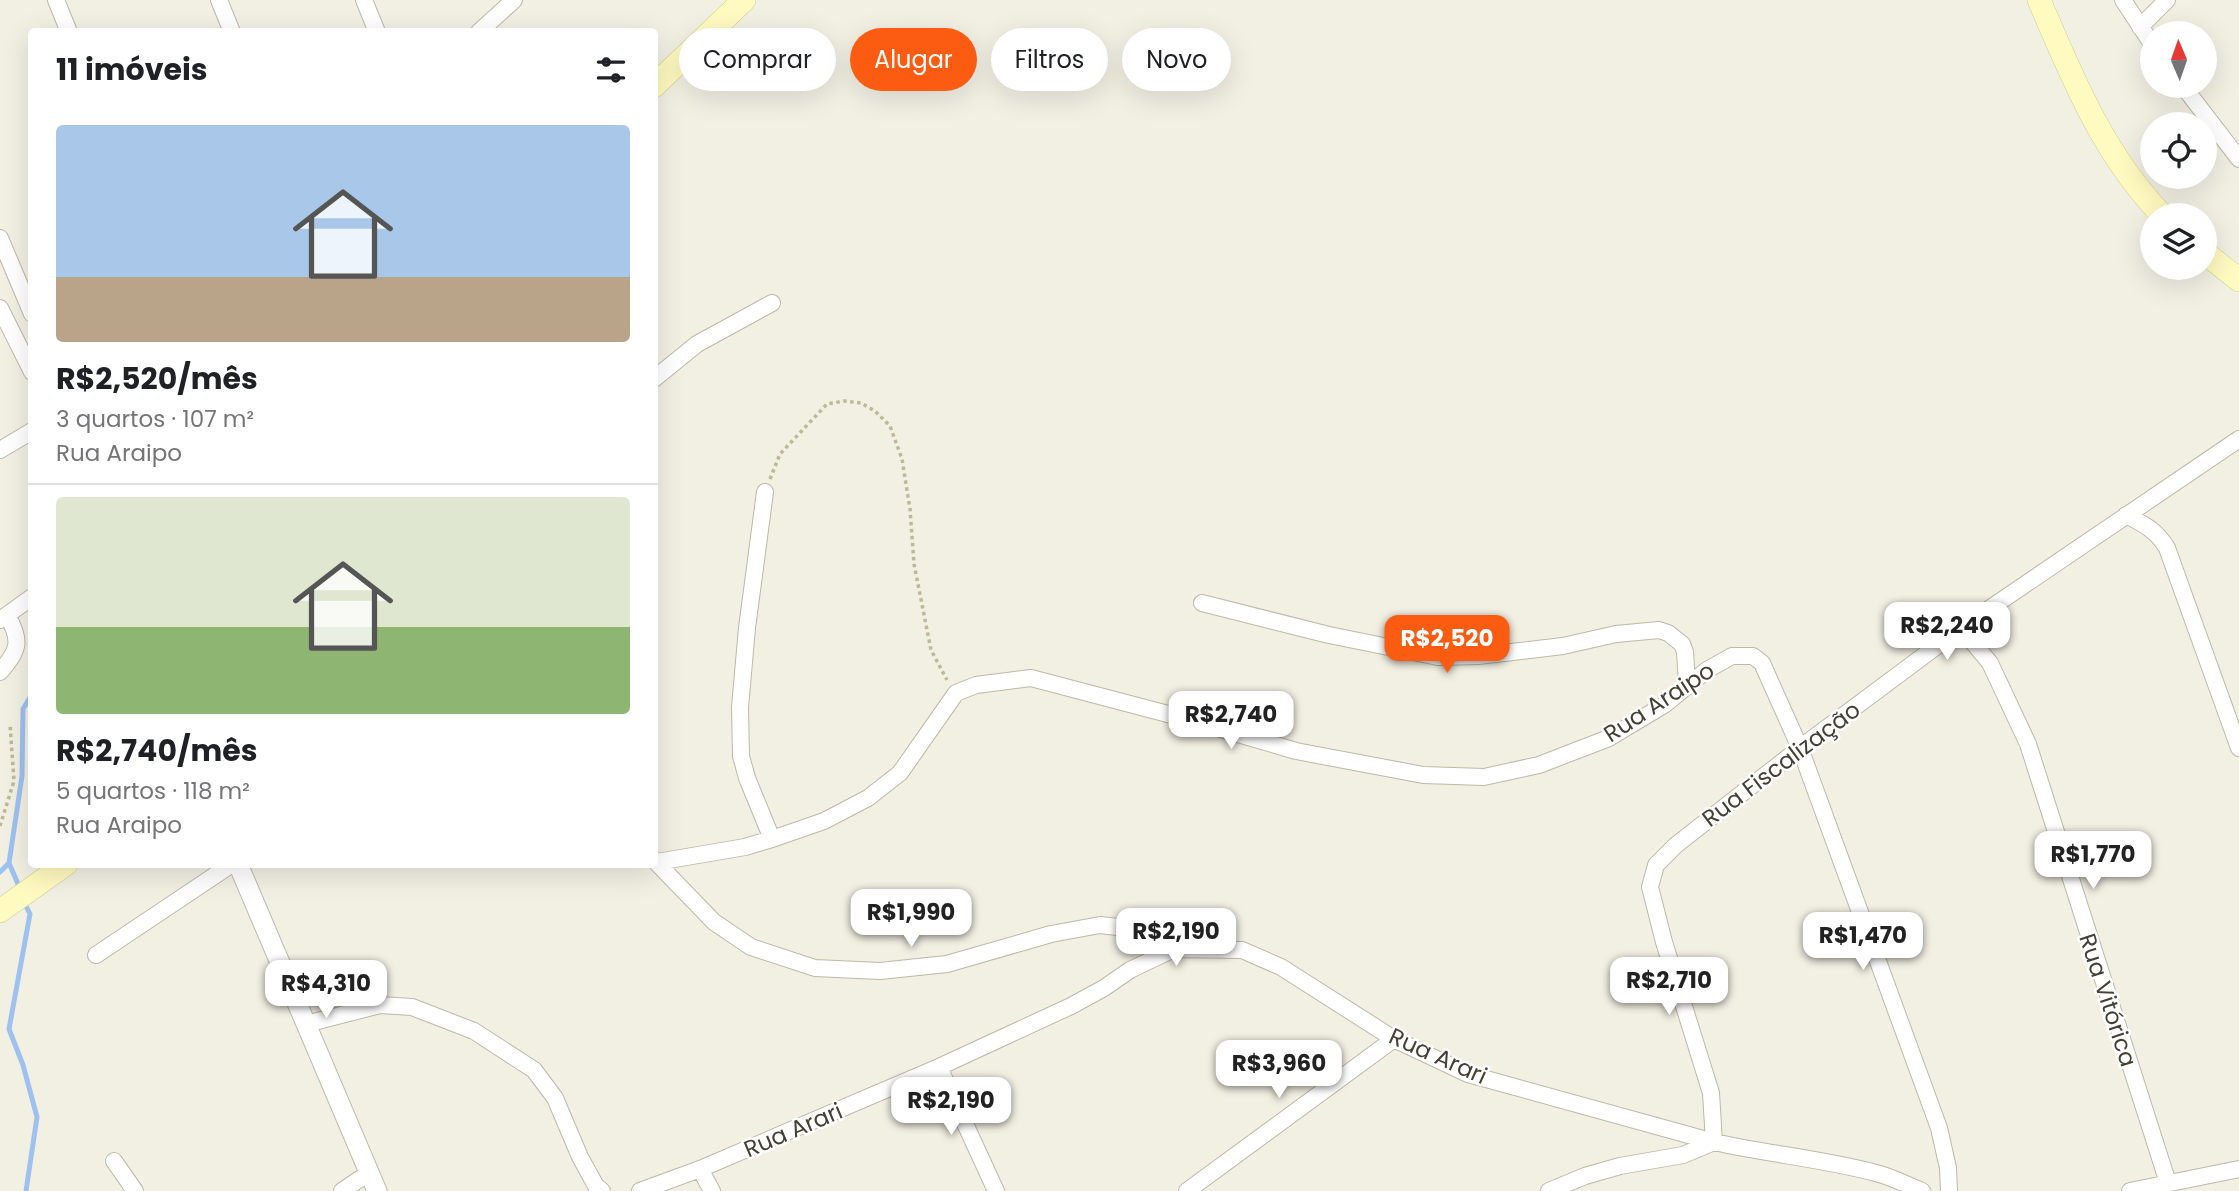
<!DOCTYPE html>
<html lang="pt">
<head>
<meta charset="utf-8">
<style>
	:root { --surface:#fff; --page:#f6f6f6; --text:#202124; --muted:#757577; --line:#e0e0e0; --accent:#fb5c11 }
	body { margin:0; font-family:Poppins,sans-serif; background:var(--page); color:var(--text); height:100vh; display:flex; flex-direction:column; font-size:26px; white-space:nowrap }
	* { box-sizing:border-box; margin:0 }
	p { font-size:23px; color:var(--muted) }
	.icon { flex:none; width:38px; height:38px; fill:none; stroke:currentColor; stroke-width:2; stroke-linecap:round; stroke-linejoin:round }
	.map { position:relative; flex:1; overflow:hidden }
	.panel { position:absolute; left:28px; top:28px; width:630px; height:840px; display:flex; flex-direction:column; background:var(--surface); border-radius:7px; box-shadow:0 7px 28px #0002 }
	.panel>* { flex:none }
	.guide { position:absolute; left:679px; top:28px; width:665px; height:63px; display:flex; gap:14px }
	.needle { width:46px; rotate:358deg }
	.fabs { position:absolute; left:2140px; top:21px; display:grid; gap:14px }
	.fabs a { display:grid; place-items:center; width:77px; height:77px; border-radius:50%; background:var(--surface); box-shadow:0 7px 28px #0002; font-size:35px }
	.price { position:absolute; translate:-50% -60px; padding:0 16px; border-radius:14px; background:#fff; color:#222; font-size:23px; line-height:46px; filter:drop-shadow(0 2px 4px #0008) }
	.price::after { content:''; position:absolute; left:50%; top:42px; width:21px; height:16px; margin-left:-10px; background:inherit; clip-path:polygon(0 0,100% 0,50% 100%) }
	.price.selected { background:var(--accent); color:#fff }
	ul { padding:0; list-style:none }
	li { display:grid; align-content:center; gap:14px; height:371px; padding:0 28px }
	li+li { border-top:2px solid var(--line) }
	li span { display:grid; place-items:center; height:217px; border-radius:7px; color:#555 }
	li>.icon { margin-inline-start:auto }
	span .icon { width:126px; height:126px; fill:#fffc; stroke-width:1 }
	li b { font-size:30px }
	h2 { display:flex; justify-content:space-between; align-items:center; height:84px; padding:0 28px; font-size:30px }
	.chip { padding:0 24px; border-radius:32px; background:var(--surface); box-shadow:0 7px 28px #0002; font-size:24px; line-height:63px }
	.chip.selected { background:var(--accent); color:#fff }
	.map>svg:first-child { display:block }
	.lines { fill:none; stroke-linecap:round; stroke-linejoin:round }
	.stream { stroke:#9ec1f0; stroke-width:5 }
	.minor-casing { stroke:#bdb9a6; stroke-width:18 }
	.tertiary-casing { stroke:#bdb9a6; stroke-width:21 }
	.secondary-casing { stroke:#d3cd93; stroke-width:24 }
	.path { stroke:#bfb897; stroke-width:3.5; stroke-dasharray:3.5 3.5; stroke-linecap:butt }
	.minor { stroke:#fff; stroke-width:16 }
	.tertiary { stroke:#fff; stroke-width:19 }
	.secondary { stroke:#fffac0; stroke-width:23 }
	.labels { text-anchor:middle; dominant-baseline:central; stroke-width:5; stroke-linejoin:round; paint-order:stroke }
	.street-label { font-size:23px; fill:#444034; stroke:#fff }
</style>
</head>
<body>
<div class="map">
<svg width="2239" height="1191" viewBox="0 0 2239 1191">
	<rect width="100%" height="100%" fill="#f2f0e3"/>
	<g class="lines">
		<!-- stream -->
		<path class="stream" d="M 0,872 L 9,863
			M 18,884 L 9,863 L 22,776 L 23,709 L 32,694
			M 26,1191 L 37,1117 L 23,1065 L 9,1029 L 30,914 L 27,908"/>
		<!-- minor casing -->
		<g class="minor-casing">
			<path id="minor" d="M 56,0 L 69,32
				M 219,0 L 232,32
				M 364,0 L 377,32
				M 2123,0 L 2152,44
				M 2140,27 L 2167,0
				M 479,32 L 514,0
				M 2183,86 L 2239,159
				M 0,238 L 32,314
				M 0,308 L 32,372
				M 654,379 L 697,344 L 772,303
				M 0,450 L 32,431
				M 765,492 L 747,628 L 740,707 L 741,756 L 747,778 L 772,839
				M 2126,515 C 2144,524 2157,531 2167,548 L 2239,748
				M 1202,603 L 1329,635 L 1438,657 L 1478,656 L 1563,646 L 1616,634 L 1659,630 L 1668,633 L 1682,644 L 1685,652 L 1687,684
				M 0,620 L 32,597
				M 1961,628 L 1990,663 L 2028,744 L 2168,1183
				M 0,672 C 19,650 22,641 7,615
				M 654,860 L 714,922 L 751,947 L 815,968 L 880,971 L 947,964 L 1051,934 L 1100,925 L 1127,928 L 1174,949
				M 657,862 L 745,847 L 772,839 L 824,821 L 868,798 L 900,773 L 956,693 L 976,685 L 1031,678 L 1183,718 L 1296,751 L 1423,775 L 1484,777 L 1539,765 L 1609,738 L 1664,705 L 1707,670 L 1732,656 L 1753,656 L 1762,663 L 1800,748 L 1939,1128 L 1948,1168 L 1949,1191
				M 96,955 L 232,864
				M 306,1024 L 380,1005 L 412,1007 L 474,1031 L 534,1070 L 555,1098 L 580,1157 L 596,1186 L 602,1191
				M 939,1067 L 996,1191
				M 1714,1142 L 1711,1093 L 1664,942 L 1650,887 L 1656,865 L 1676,845 L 1800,748 L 1961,628 L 2239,439
				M 114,1161 L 135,1191
				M 700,1169 L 712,1191
				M 342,1191 L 370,1172
				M 640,1191 L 700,1169 L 939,1067 L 1071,1006 L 1104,988 L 1130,970 L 1174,949 L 1242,950 L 1281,967 L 1394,1039 L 1468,1074 L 1714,1142 C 1768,1154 1823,1159 1876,1173 C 1892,1177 1907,1185 1922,1191
				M 1187,1191 L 1394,1039
				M 1549,1191 L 1585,1176 L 1620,1166 L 1683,1155 L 1714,1142
				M 2130,1191 L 2239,1169"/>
		</g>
		<!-- tertiary casing -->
		<g class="tertiary-casing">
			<path id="tertiary" d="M 238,864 L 377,1191"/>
		</g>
		<!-- secondary casing -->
		<g class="secondary-casing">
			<path id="secondary" d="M 2039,0 C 2072,77 2103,154 2162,215
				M 654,86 L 744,0
				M 2205,253 L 2239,280
				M 0,911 L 66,864"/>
		</g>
		<!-- path -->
		<path class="path" d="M 770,479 L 780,454 L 827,404 L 844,401 L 861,403 L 875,411 L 890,426 L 902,459 L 910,509 L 914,564 L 931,650 L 947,680
			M 0,826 L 14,781 L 10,724"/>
		<!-- minor -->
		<use href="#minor" class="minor"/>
		<!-- tertiary -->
		<use href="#tertiary" class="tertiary"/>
		<!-- secondary -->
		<use href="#secondary" class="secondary"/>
	</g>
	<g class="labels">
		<!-- street labels -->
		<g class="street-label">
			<text transform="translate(1659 702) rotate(-33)">Rua Araipo</text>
			<text transform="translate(1781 764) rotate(-37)">Rua Fiscalização</text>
			<text transform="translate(2108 1000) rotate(72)">Rua Vitórica</text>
			<text transform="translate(1438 1056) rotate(24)">Rua Arari</text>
			<text transform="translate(793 1130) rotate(-23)">Rua Arari</text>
		</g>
	</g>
</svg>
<div class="fabs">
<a><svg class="needle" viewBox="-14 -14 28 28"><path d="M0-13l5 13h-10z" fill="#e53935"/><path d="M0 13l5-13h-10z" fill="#757577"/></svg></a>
<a><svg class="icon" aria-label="locate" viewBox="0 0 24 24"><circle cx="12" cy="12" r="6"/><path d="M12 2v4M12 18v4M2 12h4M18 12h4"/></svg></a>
<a><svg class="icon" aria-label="layers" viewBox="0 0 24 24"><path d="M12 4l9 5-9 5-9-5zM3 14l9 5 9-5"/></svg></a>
</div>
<b class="price" style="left:1947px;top:662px">R$2,240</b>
<b class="price selected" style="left:1447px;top:675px">R$2,520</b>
<b class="price" style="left:1231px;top:751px">R$2,740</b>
<b class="price" style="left:2093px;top:891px">R$1,770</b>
<b class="price" style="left:911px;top:949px">R$1,990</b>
<b class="price" style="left:1176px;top:968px">R$2,190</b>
<b class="price" style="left:1863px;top:972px">R$1,470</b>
<b class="price" style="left:1669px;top:1017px">R$2,710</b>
<b class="price" style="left:326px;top:1020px">R$4,310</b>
<b class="price" style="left:1279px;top:1100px">R$3,960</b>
<b class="price" style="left:951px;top:1137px">R$2,190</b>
<div class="guide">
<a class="chip">Comprar</a>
<a class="chip selected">Alugar</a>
<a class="chip">Filtros</a>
<a class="chip">Novo</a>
</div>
<section class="panel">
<h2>11 imóveis<svg class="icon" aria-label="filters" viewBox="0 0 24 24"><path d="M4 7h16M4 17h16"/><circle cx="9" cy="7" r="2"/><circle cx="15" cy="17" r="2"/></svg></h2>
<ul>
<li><span style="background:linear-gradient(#a9c7e8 70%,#b9a48a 0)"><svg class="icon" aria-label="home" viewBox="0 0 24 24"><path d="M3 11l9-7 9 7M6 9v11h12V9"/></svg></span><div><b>R$2,520/mês</b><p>3 quartos · 107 m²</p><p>Rua Araipo</p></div></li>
<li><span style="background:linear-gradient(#dfe7d0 60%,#8fb573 0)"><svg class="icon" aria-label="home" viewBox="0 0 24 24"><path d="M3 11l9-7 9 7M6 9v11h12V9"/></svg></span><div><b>R$2,740/mês</b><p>5 quartos · 118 m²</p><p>Rua Araipo</p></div></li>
</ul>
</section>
</div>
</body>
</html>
